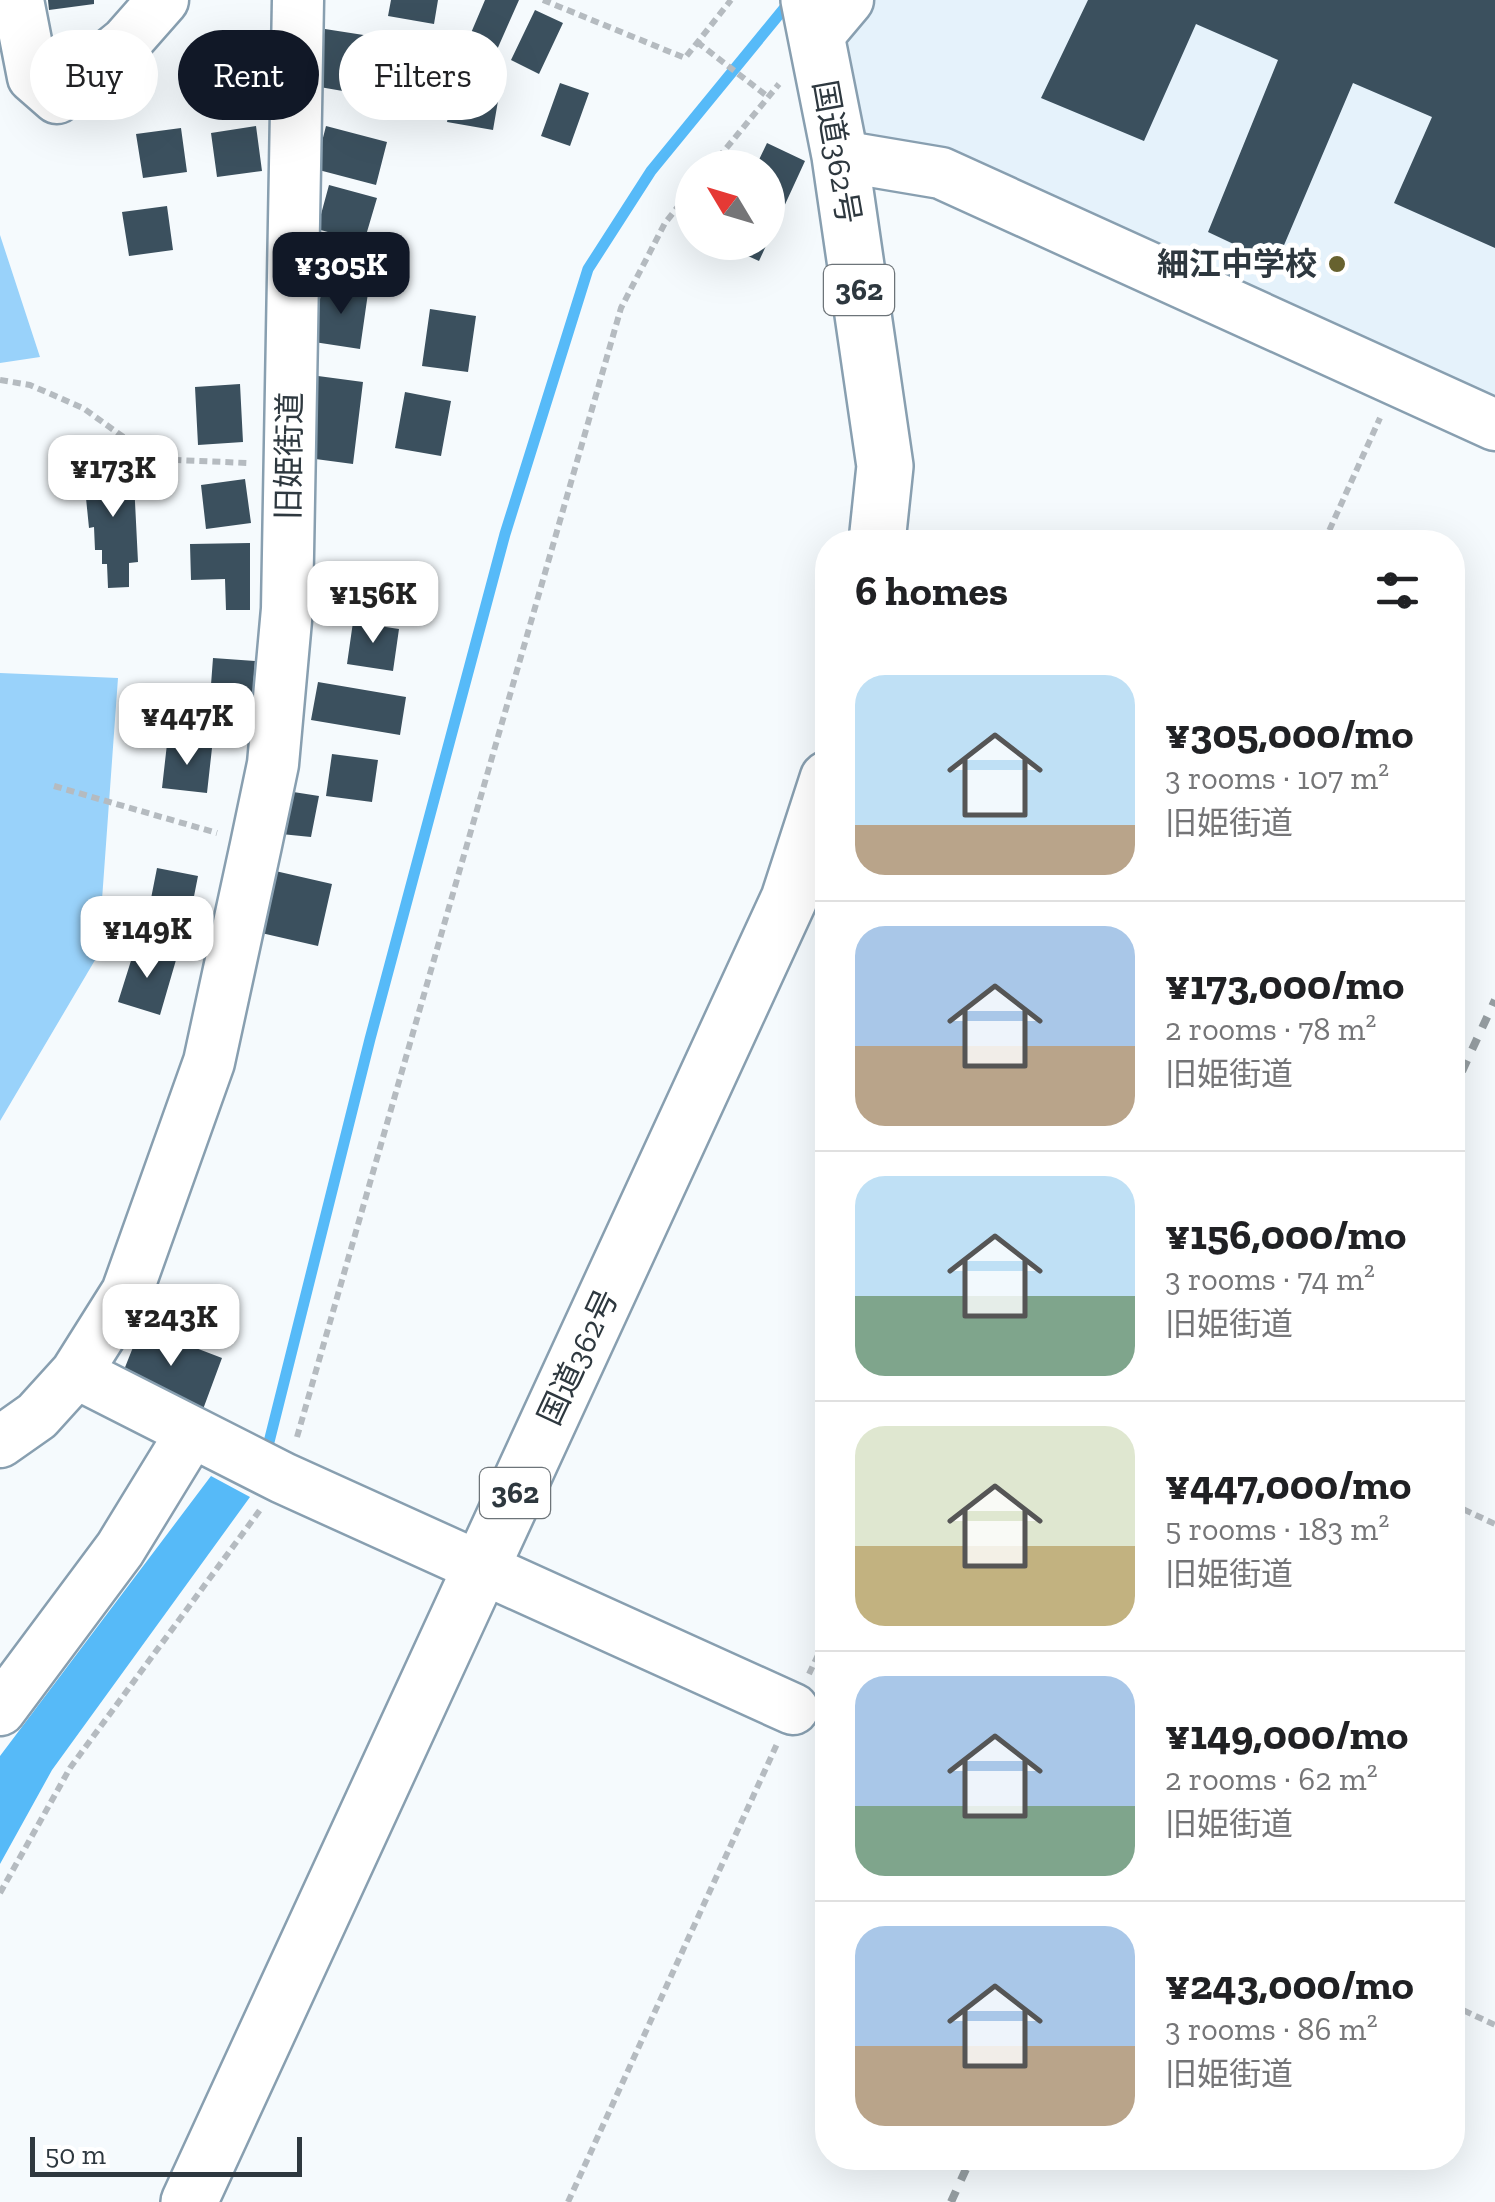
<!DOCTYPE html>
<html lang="en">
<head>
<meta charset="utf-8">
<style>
	:root { --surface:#fff; --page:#f2f2f2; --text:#202124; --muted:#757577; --line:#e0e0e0; --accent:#111827 }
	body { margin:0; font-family:"Zilla Slab","Noto Sans JP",serif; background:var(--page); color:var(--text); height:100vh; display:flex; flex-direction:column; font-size:38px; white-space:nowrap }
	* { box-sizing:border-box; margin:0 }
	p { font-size:32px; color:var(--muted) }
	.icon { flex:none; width:55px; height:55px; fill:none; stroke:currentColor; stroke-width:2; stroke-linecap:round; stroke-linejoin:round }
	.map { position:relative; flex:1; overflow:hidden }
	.panel { position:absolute; left:815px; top:530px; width:650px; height:1640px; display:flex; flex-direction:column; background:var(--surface); border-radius:40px; box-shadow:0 10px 40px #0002 }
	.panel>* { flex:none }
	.top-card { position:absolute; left:30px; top:30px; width:635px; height:90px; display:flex; gap:20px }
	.needle { width:65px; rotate:308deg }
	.buttons { position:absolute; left:675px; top:150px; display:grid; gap:20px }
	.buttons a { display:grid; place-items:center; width:110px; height:110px; border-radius:50%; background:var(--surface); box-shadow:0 10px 40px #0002; font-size:50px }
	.scale { position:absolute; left:30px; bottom:25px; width:272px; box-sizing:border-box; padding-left:10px; border:5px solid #2e383f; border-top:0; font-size:28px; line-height:35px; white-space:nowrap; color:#2e383f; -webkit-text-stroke:8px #fff; paint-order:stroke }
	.price { position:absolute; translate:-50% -85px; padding:0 22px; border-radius:20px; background:#fff; color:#222; font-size:32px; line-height:65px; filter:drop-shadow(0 2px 5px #0008) }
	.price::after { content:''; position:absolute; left:50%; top:60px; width:30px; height:22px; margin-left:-15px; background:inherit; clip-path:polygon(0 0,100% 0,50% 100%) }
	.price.on { background:var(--accent); color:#fff }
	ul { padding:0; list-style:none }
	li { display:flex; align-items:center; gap:30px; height:250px; padding:0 40px }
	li+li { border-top:2px solid var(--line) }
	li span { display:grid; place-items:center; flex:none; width:280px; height:200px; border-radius:30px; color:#555 }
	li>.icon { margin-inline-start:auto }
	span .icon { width:120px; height:120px; fill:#fffc; stroke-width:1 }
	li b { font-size:42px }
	h2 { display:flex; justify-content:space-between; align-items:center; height:120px; padding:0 40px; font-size:42px }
	.pill { padding:0 35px; border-radius:45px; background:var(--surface); box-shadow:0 10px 40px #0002; font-size:35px; line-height:90px }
	.pill.on { background:var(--accent); color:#fff }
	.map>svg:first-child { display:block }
	.built { fill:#e5f2fb }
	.green { fill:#99d2fa }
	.water { fill:#56baf8 }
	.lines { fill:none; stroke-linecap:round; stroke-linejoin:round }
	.stream { stroke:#56baf8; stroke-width:11 }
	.building { fill:#3b505e }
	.minor-casing { stroke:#889fb0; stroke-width:55 }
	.highway-casing { stroke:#889fb0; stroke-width:60 }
	.path { stroke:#b5bbc0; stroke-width:6; stroke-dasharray:8 5; stroke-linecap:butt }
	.minor { stroke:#fff; stroke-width:50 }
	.highway { stroke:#fff; stroke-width:55 }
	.rail { stroke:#969ea2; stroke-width:8; stroke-dasharray:12 12; stroke-linecap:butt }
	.poi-dot { fill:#67622f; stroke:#fff; stroke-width:4 }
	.labels { text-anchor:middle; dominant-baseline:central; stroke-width:10; stroke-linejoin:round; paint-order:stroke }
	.shield { fill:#fff; stroke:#6d7479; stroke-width:2.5 }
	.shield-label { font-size:30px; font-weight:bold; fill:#2e383f }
	.street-label { font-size:32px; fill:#2e383f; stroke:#fff }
	.poi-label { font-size:32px; font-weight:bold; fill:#2e383f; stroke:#fff; text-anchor:end }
</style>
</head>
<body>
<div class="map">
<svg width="1495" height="2202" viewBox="0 0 1495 2202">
	<rect width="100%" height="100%" fill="#f5fafd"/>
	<!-- built -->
	<path class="built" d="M 860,0 L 1495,0 L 1495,397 L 864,131 L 844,19 Z"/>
	<!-- green -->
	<path class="green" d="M 0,235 L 40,357 L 0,363 Z
		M 0,673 L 118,678 L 98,955 L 0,1121 Z"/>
	<!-- water -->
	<path class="water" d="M 211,1476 L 250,1497 L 52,1770 L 0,1864 L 0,1756 Z"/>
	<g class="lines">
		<!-- stream -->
		<path class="stream" d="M 266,1454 L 370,1039 L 505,534 L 588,269 L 651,171 L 791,0"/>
	</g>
	<!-- building -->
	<path class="building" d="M 48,0 L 94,0 L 94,4 L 49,10 Z
		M 391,0 L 438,0 L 434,24 L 388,16 Z
		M 485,0 L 519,0 L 496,52 L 468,40 Z
		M 1088,0 L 1495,0 L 1495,248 L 1394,203 L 1432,117 L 1353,83 L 1276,264 L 1208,232 L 1278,60 L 1196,24 L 1144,141 L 1041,98 Z
		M 535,10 L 563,23 L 539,74 L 511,60 Z
		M 325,29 L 370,36 L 360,94 L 314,86 Z
		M 384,42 L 430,50 L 420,109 L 374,101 Z
		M 458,64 L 503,72 L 493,130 L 447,122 Z
		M 560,83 L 589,93 L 570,146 L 541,136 Z
		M 256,126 L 262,171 L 217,177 L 211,133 Z
		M 326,126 L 387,142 L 376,185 L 315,169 Z
		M 181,128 L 187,172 L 143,178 L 136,134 Z
		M 767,143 L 805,161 L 759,261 L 717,242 L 768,242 L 768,168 L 755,168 Z
		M 329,185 L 377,198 L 364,242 L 317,229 Z
		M 167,206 L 173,250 L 129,256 L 122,212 Z
		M 322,285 L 368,293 L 360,349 L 314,342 Z
		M 430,309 L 476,316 L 468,372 L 422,366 Z
		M 318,376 L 363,382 L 353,464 L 308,458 Z
		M 240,384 L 243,442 L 198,445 L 195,387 Z
		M 405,392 L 451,401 L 441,456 L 395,448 Z
		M 130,466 L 131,483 L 134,482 L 138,562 L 129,563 L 129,587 L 108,588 L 107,564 L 102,564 L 102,550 L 95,550 L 94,527 L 89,528 L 83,468 Z
		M 245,479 L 251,523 L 206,529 L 201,485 Z
		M 250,543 L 250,610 L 226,610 L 225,579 L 191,580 L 190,544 Z
		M 353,622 L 399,629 L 393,671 L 347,664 Z
		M 213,658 L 255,661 L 250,728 L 208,725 Z
		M 318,682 L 406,697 L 400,735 L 311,720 Z
		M 167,744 L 212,748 L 207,793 L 162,788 Z
		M 332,754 L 378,760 L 372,802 L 326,796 Z
		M 287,791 L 319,796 L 311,837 L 281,834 Z
		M 157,868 L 198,876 L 185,942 L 144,934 Z
		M 271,870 L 332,884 L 318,946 L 257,932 Z
		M 135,948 L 176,960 L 160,1015 L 118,1002 Z
		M 141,1327 L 222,1358 L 202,1412 L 120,1380 Z"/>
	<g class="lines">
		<!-- minor casing -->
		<g class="minor-casing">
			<path id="minor" d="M 18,0 L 33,77 L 57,98 L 126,42 L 163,0
				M 816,38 L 848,0
				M 840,156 L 941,173 L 1495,425
				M 76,1373 L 283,1478 L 793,1709
				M 0,1442 L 37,1416 L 76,1373 L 127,1292 L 209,1062 L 256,845 L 273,764 L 287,609 L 298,0
				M 0,1710 L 120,1549 L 191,1433"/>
		</g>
		<!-- highway casing -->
		<g class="highway-casing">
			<path id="highway" d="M 809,0 L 840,156 L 885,466 L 877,542
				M 189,2202 L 789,899 L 828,779"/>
		</g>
		<!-- path -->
		<path class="path" d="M 543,0 L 685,58 L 731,0
			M 697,42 L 767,96
			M 710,168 L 779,84
			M 0,380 L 30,385 L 83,408 L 154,459 L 247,463
			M 1324,542 L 1380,418
			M 54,786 L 217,833
			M 297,1437 L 621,308 L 665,223 L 692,189
			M 1452,1504 L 1495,1524
			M 809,1674 L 828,1634
			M 0,1893 L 70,1768 L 260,1510
			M 1452,2005 L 1495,2025
			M 568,2202 L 777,1744"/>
		<!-- minor -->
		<use href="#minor" class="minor"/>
		<!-- highway -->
		<use href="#highway" class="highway"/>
		<!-- rail -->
		<path class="rail" d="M 1452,1093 L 1495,1000
			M 951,2202 L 971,2158"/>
	</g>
	<!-- markers -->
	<circle class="poi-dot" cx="1337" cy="264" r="10"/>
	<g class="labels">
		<!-- shield labels -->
		<g class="shield">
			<rect x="824" y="265" width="70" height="50" rx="8"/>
			<rect x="480" y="1468" width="70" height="50" rx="8"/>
		</g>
		<g class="shield-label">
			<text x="859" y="290">362</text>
			<text x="515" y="1493">362</text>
		</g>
		<!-- street labels -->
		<g class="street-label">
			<text transform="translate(837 152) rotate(80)">国道362号</text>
			<text transform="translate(289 456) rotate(-89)">旧姫街道</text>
			<text transform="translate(578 1357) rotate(-65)">国道362号</text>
		</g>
		<!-- poi labels -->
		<g class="poi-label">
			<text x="1317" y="264">細江中学校</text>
		</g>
	</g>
</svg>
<div class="buttons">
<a><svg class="needle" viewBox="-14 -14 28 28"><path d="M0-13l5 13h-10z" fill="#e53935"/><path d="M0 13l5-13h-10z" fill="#757577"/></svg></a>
</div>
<div class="scale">50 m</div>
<b class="price on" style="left:341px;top:317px">¥305K</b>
<b class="price" style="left:113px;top:520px">¥173K</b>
<b class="price" style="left:373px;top:646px">¥156K</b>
<b class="price" style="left:187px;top:768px">¥447K</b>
<b class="price" style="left:147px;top:981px">¥149K</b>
<b class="price" style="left:171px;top:1369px">¥243K</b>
<div class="top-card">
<a class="pill">Buy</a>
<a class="pill on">Rent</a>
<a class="pill">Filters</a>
</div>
<section class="panel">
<h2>6 homes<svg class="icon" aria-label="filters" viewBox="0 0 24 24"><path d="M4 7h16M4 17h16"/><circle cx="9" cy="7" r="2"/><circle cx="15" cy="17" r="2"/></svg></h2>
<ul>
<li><span style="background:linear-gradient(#bfe0f5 75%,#b9a48a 0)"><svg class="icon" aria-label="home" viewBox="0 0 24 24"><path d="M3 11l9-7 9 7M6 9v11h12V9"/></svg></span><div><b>¥305,000/mo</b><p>3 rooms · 107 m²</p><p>旧姫街道</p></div></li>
<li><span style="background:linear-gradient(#a9c7e8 60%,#b9a48a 0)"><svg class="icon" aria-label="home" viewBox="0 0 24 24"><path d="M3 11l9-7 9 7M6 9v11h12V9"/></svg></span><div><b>¥173,000/mo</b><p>2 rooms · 78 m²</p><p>旧姫街道</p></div></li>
<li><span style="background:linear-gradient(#bfe0f5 60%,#7fa58c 0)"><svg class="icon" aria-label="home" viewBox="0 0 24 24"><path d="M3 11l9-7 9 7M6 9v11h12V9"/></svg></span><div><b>¥156,000/mo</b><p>3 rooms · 74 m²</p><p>旧姫街道</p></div></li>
<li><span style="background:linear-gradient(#dfe7d0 60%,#c2b280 0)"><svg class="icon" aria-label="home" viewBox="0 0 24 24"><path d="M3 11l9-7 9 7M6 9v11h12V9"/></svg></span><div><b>¥447,000/mo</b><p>5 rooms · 183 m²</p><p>旧姫街道</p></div></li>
<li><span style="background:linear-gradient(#a9c7e8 65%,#7fa58c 0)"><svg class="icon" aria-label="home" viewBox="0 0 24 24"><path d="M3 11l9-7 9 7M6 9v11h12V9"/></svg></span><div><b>¥149,000/mo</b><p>2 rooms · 62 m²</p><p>旧姫街道</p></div></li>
<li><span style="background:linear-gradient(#a9c7e8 60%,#b9a48a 0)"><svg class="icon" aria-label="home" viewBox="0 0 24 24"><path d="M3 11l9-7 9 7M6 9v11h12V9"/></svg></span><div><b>¥243,000/mo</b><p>3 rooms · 86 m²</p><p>旧姫街道</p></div></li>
</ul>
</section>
</div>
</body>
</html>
